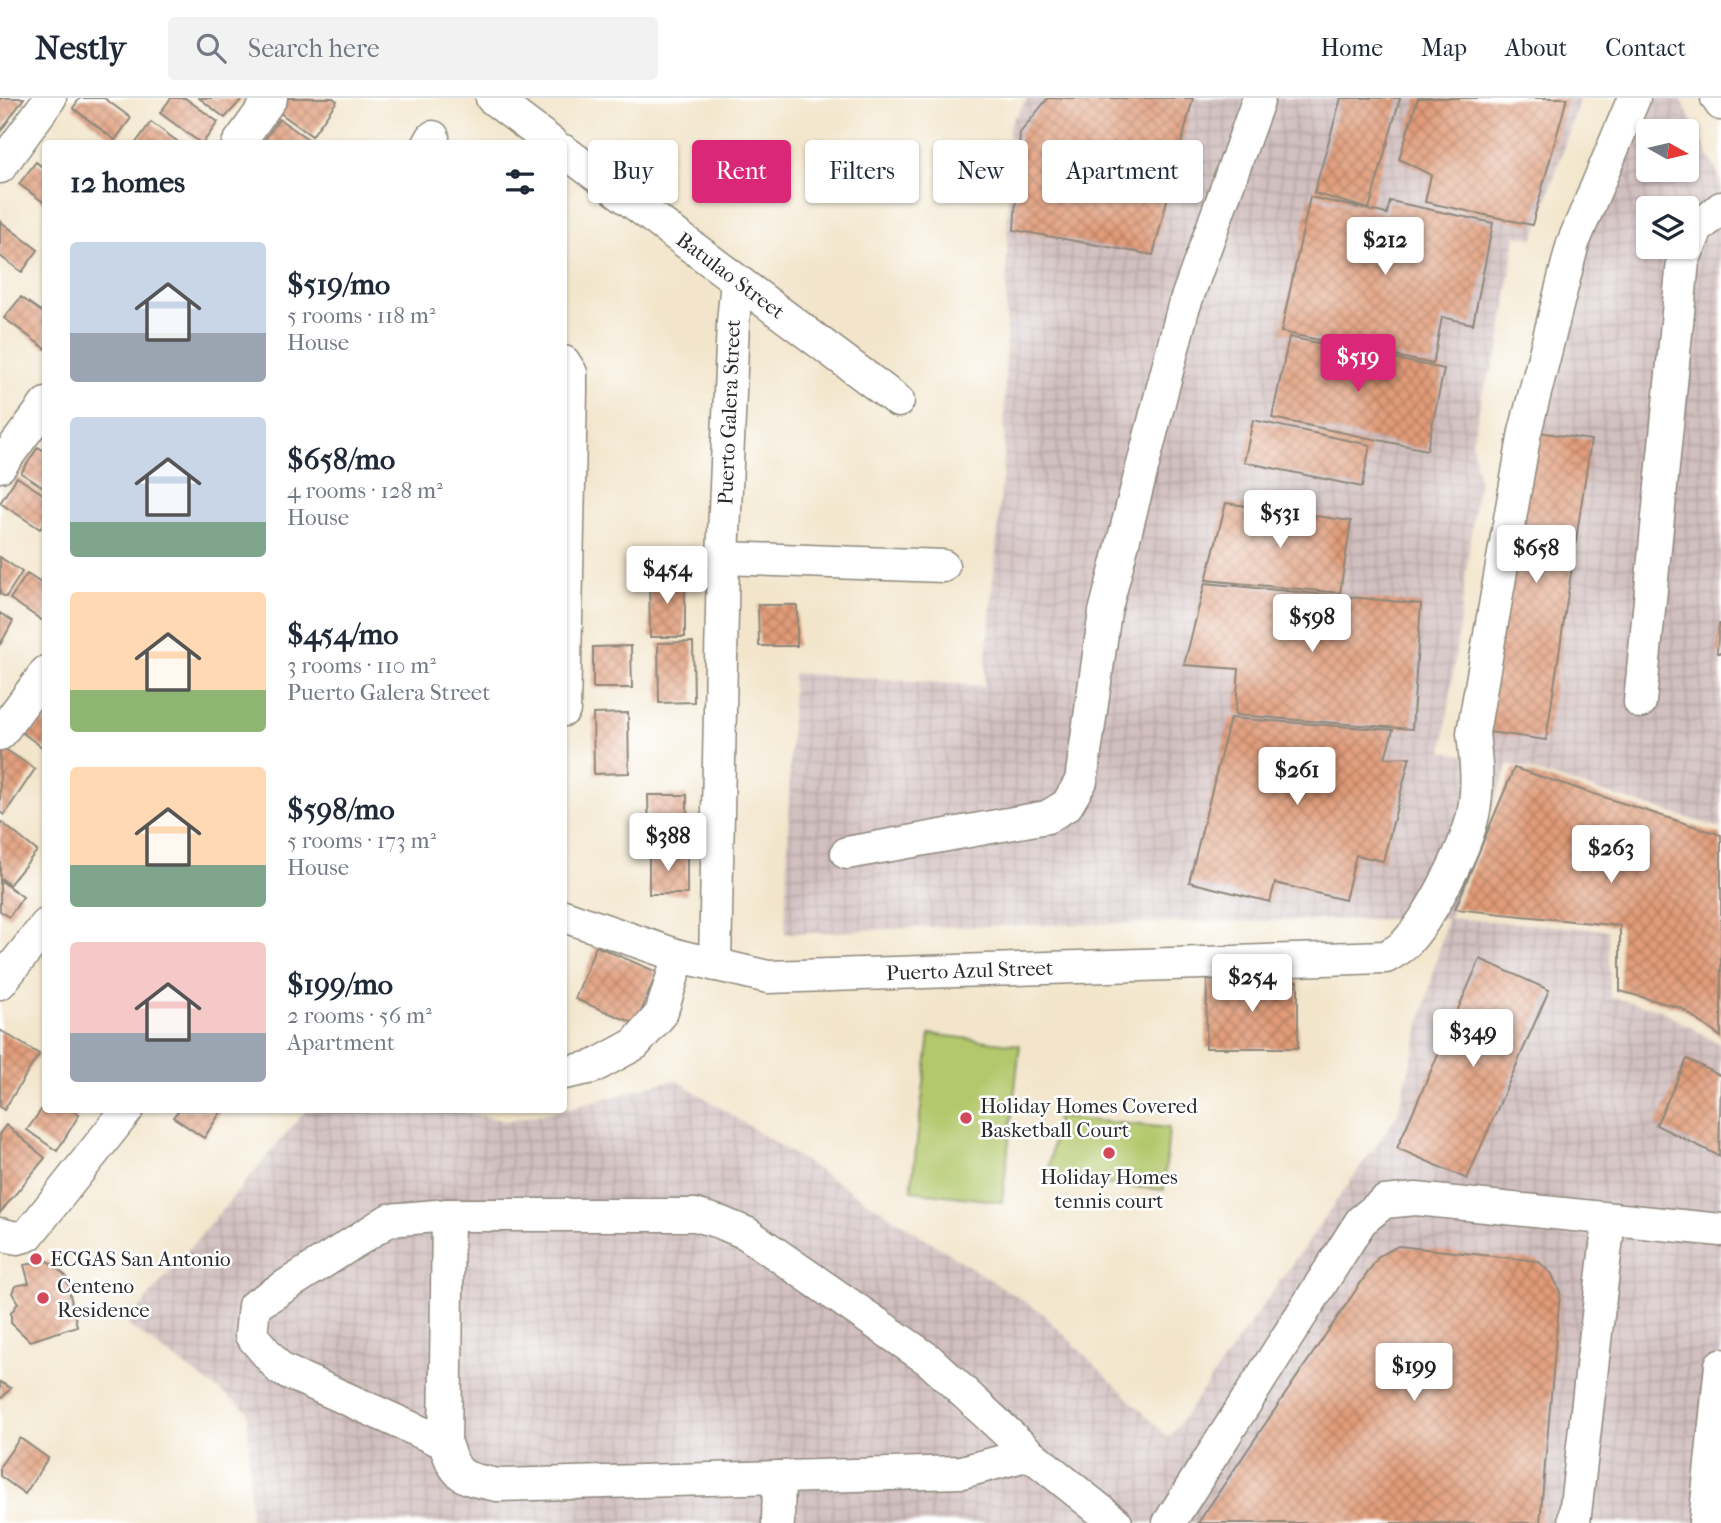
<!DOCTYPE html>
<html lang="en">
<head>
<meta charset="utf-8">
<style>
	:root { --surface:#fff; --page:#f2f2f3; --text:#1f2937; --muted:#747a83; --line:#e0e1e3; --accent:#db2777 }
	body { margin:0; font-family:"IM FELL French Canon",serif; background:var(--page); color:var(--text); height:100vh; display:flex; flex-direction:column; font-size:26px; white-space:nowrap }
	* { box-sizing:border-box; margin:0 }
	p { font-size:23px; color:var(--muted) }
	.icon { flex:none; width:38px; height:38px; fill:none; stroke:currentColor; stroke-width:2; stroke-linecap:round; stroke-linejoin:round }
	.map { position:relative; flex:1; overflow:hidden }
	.side { position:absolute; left:42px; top:42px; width:525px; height:973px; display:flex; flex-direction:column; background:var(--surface); border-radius:7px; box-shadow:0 2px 5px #0004 }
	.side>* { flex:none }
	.hud { position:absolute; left:588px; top:42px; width:665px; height:63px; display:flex; gap:14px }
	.needle { width:46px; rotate:98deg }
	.buttons { position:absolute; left:1636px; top:21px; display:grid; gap:14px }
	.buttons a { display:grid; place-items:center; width:63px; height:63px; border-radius:7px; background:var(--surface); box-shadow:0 2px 5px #0004; font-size:35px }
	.price { position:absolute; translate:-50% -60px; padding:0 16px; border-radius:7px; background:#fff; color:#222; font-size:23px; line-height:46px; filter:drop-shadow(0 2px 4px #0008) }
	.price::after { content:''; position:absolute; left:50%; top:42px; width:21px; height:16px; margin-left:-10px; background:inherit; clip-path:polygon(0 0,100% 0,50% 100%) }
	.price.selected { background:var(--accent); color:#fff }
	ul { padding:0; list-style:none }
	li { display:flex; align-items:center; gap:21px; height:175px; padding:0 28px }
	li span { display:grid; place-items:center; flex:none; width:196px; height:140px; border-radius:7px; color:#555 }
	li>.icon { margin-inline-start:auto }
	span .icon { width:84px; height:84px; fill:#fffc; stroke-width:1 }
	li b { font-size:30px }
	h2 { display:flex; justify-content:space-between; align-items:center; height:84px; padding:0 28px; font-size:30px }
	.pill { padding:0 24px; border-radius:7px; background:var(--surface); box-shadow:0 2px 5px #0004; font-size:24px; line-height:63px }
	.pill.selected { background:var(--accent); color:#fff }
	header { display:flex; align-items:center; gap:42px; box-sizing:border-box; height:98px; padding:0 35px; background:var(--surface); border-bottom:2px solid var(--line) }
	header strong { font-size:33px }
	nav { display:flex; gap:38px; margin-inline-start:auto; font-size:24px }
	.search { width:490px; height:63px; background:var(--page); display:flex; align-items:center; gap:18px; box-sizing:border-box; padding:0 24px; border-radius:7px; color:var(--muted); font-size:26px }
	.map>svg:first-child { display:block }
	.industrial { fill:url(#industrial-grid); fill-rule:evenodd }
	.garden { fill:#b3c86c; stroke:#6f7a4c; stroke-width:2 }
	.building { fill:url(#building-cross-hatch) }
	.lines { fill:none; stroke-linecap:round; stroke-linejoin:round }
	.minor-casing { stroke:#8e887b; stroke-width:35 }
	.minor { stroke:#fff; stroke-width:32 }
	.poi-dot { fill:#d1495b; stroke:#fff; stroke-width:2.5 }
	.labels { text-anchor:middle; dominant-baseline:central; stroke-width:5; stroke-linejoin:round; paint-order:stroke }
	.street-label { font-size:21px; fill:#2b2b2b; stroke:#fff }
	.poi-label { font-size:21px; fill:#2b2b2b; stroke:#fff; text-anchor:start }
</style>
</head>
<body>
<header>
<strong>Nestly</strong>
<div class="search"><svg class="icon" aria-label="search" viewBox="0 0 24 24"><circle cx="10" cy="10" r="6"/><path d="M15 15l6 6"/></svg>Search here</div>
<nav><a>Home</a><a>Map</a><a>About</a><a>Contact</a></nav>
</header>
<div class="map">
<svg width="1721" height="1425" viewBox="0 0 1721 1425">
	<defs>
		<pattern id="industrial-grid" width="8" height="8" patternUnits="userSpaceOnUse" patternTransform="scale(1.75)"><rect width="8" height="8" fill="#d2bfbf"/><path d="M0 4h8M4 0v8" fill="none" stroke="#b4a4a4"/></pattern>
		<pattern id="building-cross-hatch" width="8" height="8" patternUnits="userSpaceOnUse" patternTransform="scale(1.75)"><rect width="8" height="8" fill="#e19c79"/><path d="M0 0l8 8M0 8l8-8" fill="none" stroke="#b77f63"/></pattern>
	</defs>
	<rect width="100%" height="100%" fill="#fff"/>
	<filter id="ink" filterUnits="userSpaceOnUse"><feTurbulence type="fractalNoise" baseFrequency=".0143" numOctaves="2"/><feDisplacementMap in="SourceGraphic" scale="14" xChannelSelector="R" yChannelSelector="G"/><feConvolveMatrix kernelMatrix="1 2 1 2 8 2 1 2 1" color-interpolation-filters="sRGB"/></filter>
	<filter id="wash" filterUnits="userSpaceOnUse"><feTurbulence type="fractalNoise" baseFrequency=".00686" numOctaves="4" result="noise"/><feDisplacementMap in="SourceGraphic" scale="28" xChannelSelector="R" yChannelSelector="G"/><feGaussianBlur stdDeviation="1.57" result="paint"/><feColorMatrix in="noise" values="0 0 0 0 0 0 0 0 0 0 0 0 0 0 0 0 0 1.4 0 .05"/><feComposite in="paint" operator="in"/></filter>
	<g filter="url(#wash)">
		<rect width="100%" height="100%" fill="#f2e5cb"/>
		<!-- industrial -->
		<path class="industrial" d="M 1028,0 L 1580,0 L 1534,140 L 1516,137 L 1499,252 L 1482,297 L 1472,343 L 1478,382 L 1443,653 L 1468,658 L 1556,185 L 1632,0 L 1680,0 L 1721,82 L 1721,730 L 1509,666 L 1448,820 L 1608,832 L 1610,899 L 1661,912 L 1721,947 L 1721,1425 L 250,1425 L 248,1313 L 126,1226 L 306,1012 L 457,1012 L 505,1023 L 564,1012 L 675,981 L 1041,1214 L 1169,1340 L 1398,1016 L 1447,820 L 929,829 L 785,836 L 793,575 L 984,588 L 1004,360 L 1009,27 ZM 1648,33 L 1687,33 L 1687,72 L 1648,72 ZM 1648,110 L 1687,110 L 1687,149 L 1648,149 Z"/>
		<!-- garden -->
		<path class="garden" d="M 930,936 L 1020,947 L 1002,1104 L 911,1093 Z
			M 1057,1019 L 1169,1030 L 1164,1092 L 1047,1081 Z"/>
		<g id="blocks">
			<!-- building -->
			<path class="building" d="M 0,0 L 24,0 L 0,34 Z
				M 80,0 L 104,0 L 131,20 L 115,42 L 73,10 Z
				M 171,0 L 185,0 L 218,24 L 202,46 L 160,15 Z
				M 199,0 L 243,0 L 225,20 Z
				M 274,0 L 333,0 L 337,3 L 312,38 L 269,7 Z
				M 1048,0 L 1193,0 L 1153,157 L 1014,132 L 1020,35 Z
				M 1341,0 L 1400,0 L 1369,111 L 1314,95 Z
				M 1418,0 L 1567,0 L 1532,127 L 1425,104 L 1431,77 L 1399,61 Z
				M 279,21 L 315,46 L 262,46 Z
				M 151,24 L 181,46 L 135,46 Z
				M 36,64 L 46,72 L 46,106 L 19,86 Z
				M 1310,99 L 1387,116 L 1390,103 L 1493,125 L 1473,226 L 1442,219 L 1433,266 L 1281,234 Z
				M 0,123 L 38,152 L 22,174 L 0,158 Z
				M 21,199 L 46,217 L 46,251 L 4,220 Z
				M 1289,239 L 1444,271 L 1427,352 L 1272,320 Z
				M 1253,322 L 1370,347 L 1362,389 L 1244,364 Z
				M 1526,332 L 1591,342 L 1546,642 L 1481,633 Z
				M 38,349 L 46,354 L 46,391 L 21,375 Z
				M 17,379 L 46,398 L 46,423 L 40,431 L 0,405 Z
				M 1226,405 L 1351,423 L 1340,495 L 1206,482 Z
				M 0,459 L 22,474 L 6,499 L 0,496 Z
				M 27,476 L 46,488 L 46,525 L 10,501 Z
				M 649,478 L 685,478 L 685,539 L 650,539 Z
				M 1205,485 L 1421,506 L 1412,631 L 1235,617 L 1239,571 L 1184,567 Z
				M 758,507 L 797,507 L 797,548 L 759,548 Z
				M 0,515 L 13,523 L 0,547 Z
				M 1719,526 L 1721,526 L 1721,555 L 1717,555 Z
				M 693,544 L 694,604 L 659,605 L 658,545 Z
				M 631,548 L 632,590 L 593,590 L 593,549 Z
				M 46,589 L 46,652 L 16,630 Z
				M 628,615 L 629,675 L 594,676 L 593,616 Z
				M 1230,620 L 1393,632 L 1385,660 L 1410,659 L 1383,763 L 1356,757 L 1345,802 L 1275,785 L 1270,804 L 1189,784 Z
				M 2,649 L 35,671 L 4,717 L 0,714 L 0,653 Z
				M 1514,670 L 1721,737 L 1721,939 L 1681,910 L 1620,893 L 1620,828 L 1455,811 Z
				M 648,697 L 687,697 L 687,738 L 649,738 Z
				M 0,723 L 37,753 L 9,787 L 0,779 Z
				M 687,754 L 687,796 L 649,796 L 649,755 Z
				M 0,782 L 23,799 L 9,819 L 0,813 Z
				M 596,848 L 657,874 L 636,926 L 575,901 Z
				M 1480,861 L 1549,892 L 1467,1081 L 1397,1050 Z
				M 1207,882 L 1298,883 L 1298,950 L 1206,950 Z
				M 0,932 L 39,956 L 4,1012 L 0,1009 Z
				M 1687,961 L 1721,978 L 1719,1058 L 1656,1027 Z
				M 46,1005 L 46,1012 L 72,1012 L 79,1017 L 57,1053 L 27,1032 Z
				M 179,1012 L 222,1012 L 204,1040 L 173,1019 Z
				M 6,1027 L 45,1060 L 0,1115 L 0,1035 Z
				M 1398,1148 L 1538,1163 L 1552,1176 L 1560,1194 L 1540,1425 L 1198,1425 L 1379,1158 Z
				M 48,1163 L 66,1178 L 77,1228 L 30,1243 L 11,1225 L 11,1215 L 18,1205 L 12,1195 L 15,1188 L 29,1185 L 24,1167 Z
				M 0,1284 L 11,1290 L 0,1302 Z
				M 20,1340 L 48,1360 L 25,1396 L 0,1378 L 0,1368 Z"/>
		</g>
	</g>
	<g filter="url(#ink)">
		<use href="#blocks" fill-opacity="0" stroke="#8e887b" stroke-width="2"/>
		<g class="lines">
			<!-- minor casing -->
			<g class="minor-casing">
				<g id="minor">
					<path d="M 492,0 L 553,46"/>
					<path d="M 1717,0 L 1721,6"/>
					<path d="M 238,46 L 271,0"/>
					<path d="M 429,46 L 433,39"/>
					<path id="s1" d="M 564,53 L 898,303"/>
					<path d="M 0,69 L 50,0"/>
					<path d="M 564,264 L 571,275 L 571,294 L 564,612"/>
					<path d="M 0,368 L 46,306"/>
					<path d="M 723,460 L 943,468"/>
					<path d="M 1640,604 L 1683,163 L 1697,131 L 1721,110"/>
					<path d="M 0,636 L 46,574"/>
					<path d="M 847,755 L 1047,719 L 1067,707 L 1081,683 L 1105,514 L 1183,211 L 1259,0"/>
					<path id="s2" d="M 564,818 L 679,858 L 768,879 L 1386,859 C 1392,855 1399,852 1404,847 C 1430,821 1465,752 1473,717 C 1479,690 1476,663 1473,635 L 1525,334 L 1573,145 L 1634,0"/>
					<path id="s3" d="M 715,867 L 723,460 L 733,224 L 737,183"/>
					<path d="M 0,885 L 46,827"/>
					<path d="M 564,975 L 593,969 L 635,946 L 661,916 L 679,858"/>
					<path d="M 0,1136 L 17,1140 L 28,1137 L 127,1012"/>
					<path d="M 445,1345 L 448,1117"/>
					<path d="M 1030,1356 L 962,1374 L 498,1387 C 463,1380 456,1381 445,1345 L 280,1271 L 251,1237 L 254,1208 L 389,1122 L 448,1117 L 695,1117 L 719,1124 L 746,1135 L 929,1262 L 1030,1356 L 1116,1425"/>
					<path d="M 778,1425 L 779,1379"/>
					<path d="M 1169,1425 L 1361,1123 L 1384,1104 L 1416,1101 L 1721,1132"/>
					<path d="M 1574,1425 L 1609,1122"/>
					<path d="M 1705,1425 L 1721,1267"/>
				</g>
			</g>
			<!-- minor -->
			<use href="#minor" class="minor"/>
		</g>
	</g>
	<!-- markers -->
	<g class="poi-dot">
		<circle cx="966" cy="1020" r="7"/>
		<circle cx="1109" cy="1055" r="7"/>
		<circle cx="36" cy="1161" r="7"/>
		<circle cx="43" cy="1200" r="7"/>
	</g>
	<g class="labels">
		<!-- street labels -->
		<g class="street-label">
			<text stroke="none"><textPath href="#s1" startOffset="208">Batulao Street</textPath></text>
			<text stroke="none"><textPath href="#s3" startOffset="553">Puerto Galera Street</textPath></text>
			<text stroke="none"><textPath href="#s2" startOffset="415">Puerto Azul Street</textPath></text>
		</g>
		<!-- poi labels -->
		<g class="poi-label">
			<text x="980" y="1008">Holiday Homes Covered<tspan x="980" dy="24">Basketball Court</tspan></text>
			<text x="1109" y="1079" text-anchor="middle">Holiday Homes<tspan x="1109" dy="24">tennis court</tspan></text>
			<text x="50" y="1161">ECGAS San Antonio</text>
			<text x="57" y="1188">Centeno<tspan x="57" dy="24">Residence</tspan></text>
		</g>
	</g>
</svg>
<div class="buttons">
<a><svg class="needle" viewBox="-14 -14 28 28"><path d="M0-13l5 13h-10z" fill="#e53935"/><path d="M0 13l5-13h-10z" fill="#747a83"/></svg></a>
<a><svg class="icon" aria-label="layers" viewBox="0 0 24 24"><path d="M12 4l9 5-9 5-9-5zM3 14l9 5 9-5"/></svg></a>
</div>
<b class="price" style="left:1385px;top:179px">$212</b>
<b class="price selected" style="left:1358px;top:296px">$519</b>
<b class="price" style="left:1280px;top:452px">$531</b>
<b class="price" style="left:1536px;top:487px">$658</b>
<b class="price" style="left:667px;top:508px">$454</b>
<b class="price" style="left:1312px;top:556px">$598</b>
<b class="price" style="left:1297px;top:709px">$261</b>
<b class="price" style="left:668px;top:775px">$388</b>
<b class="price" style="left:1611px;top:787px">$263</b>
<b class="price" style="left:1252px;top:916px">$254</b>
<b class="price" style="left:1473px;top:971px">$349</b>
<b class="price" style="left:1414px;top:1305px">$199</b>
<div class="hud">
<a class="pill">Buy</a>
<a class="pill selected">Rent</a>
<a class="pill">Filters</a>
<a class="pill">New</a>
<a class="pill">Apartment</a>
</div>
<section class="side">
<h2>12 homes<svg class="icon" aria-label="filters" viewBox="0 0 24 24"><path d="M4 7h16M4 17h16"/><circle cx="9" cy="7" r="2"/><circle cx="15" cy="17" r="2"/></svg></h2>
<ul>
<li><span style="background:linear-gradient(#c9d6e8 65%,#9aa5b1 0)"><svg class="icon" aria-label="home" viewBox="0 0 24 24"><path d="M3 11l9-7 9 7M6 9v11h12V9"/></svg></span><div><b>$519/mo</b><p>5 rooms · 118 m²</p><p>House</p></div></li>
<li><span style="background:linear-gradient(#c9d6e8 75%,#7fa58c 0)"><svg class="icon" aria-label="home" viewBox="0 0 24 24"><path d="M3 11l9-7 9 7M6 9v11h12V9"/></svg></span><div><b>$658/mo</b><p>4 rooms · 128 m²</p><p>House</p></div></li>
<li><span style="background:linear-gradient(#ffd9b3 70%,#8fb573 0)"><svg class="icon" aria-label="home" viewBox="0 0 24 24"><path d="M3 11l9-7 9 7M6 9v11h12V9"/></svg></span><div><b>$454/mo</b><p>3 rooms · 110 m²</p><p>Puerto Galera Street</p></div></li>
<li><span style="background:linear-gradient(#ffd9b3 70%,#7fa58c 0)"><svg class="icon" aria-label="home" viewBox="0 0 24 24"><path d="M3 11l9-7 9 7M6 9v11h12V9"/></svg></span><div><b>$598/mo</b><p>5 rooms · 173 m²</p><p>House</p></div></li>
<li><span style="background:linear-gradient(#f6c9c9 65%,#9aa5b1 0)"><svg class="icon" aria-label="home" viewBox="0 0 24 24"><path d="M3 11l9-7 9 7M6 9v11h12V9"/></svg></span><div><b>$199/mo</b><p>2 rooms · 56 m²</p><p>Apartment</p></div></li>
</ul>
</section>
</div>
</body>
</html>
